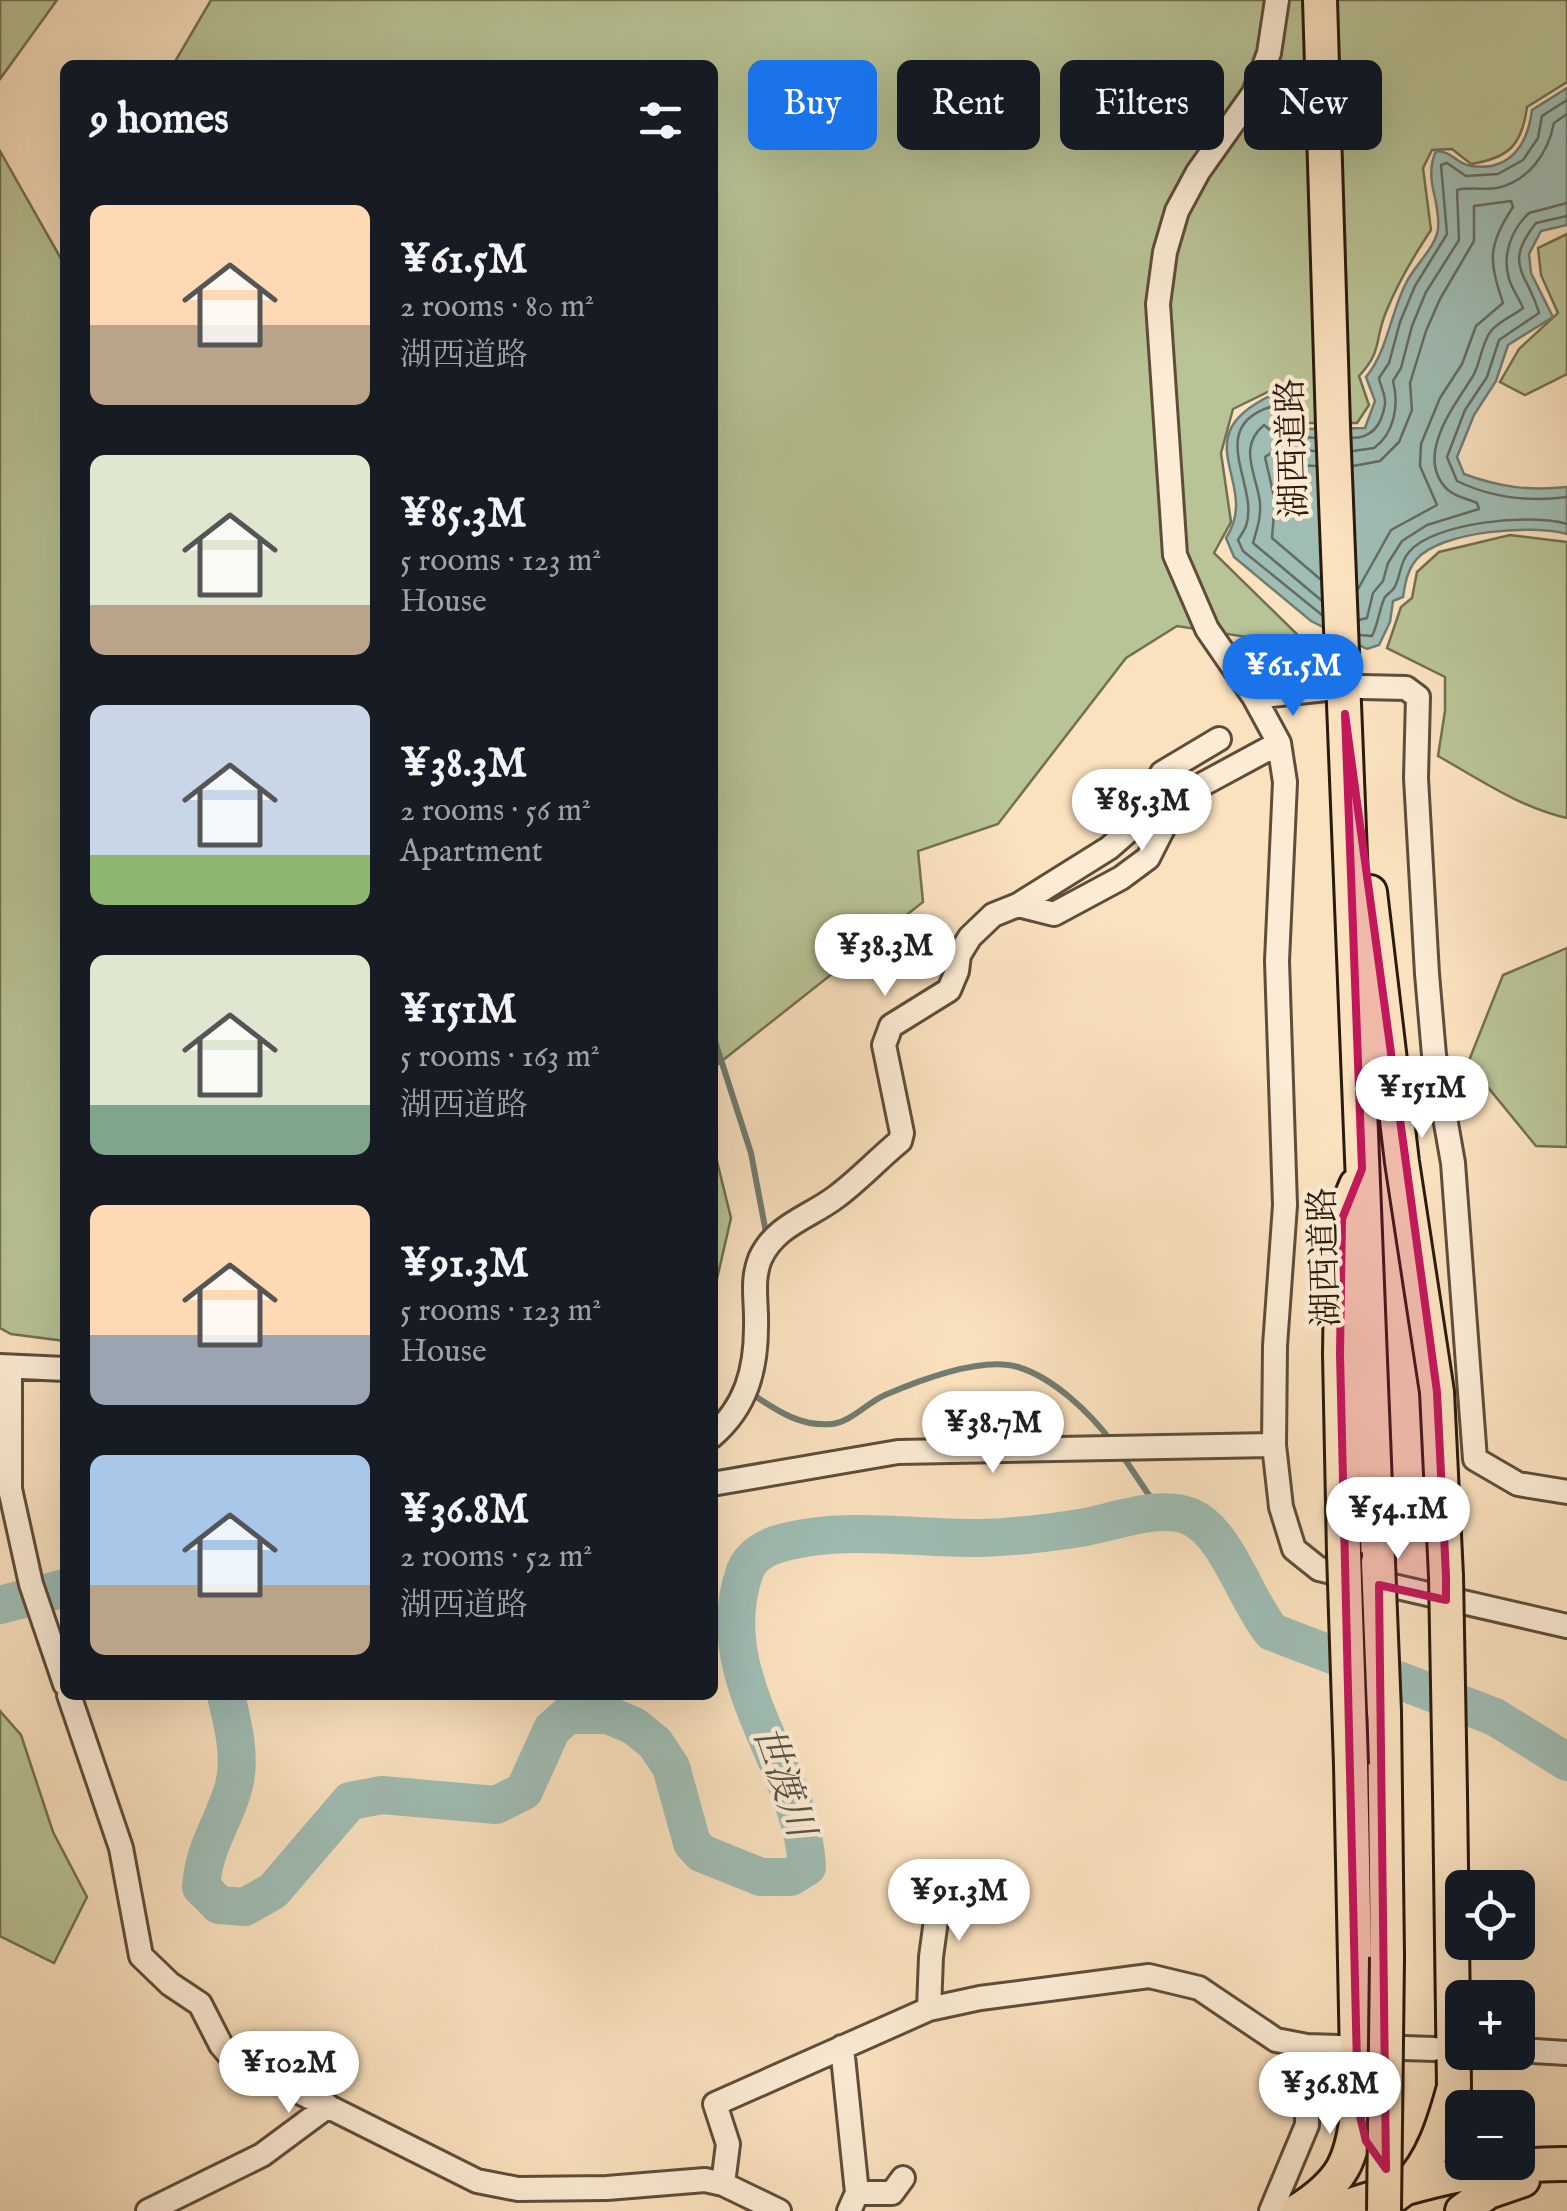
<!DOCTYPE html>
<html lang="en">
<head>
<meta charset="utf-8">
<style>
	:root { --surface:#171b24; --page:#242831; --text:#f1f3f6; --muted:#9ea1a6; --accent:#1a73e8 }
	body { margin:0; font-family:"IM FELL English","Noto Serif JP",serif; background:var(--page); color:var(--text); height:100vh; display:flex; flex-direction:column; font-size:38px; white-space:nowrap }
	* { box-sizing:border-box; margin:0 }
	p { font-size:32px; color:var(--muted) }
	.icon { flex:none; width:55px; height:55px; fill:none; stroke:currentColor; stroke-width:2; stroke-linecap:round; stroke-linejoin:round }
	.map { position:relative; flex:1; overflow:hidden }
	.panel { position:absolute; left:60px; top:60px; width:658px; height:1640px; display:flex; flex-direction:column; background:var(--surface); border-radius:15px; box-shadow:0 10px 40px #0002 }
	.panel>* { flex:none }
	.banner { position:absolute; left:748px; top:60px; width:668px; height:90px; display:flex; gap:20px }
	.fabs { position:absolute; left:1445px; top:1870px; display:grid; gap:20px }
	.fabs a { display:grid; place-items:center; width:90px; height:90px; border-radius:15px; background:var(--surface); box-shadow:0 10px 40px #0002; font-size:50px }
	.price { position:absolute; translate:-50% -85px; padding:0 22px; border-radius:35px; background:#fff; color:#222; font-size:32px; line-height:65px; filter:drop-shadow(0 2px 5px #0008) }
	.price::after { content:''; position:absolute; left:50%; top:60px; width:30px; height:22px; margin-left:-15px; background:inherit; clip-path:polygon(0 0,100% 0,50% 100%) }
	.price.current { background:var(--accent); color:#fff }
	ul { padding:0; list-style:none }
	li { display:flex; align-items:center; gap:30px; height:250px; padding:0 30px }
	li span { display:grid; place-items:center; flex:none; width:280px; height:200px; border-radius:15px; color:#555 }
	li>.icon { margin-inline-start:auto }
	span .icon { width:120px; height:120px; fill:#fffc; stroke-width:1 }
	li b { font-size:42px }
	h2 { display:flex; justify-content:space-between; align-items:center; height:120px; padding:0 30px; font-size:42px }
	.chip { padding:0 35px; border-radius:15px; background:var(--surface); box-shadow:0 10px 40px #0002; font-size:35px; line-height:90px }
	.chip.current { background:var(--accent); color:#fff }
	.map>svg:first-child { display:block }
	.green { fill:#b9c496; stroke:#727052; stroke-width:2.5 }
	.water { fill:#9fbdb4; stroke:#717c71; stroke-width:2.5 }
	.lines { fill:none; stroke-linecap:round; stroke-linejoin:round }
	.shore { stroke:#656c60; stroke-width:2.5 }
	.stream { stroke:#717c71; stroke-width:6 }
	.river { stroke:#9fbdb4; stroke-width:38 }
	.minor-casing { stroke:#5f4d3a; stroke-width:28 }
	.highway-casing { stroke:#2b1b0d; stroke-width:38 }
	.minor { stroke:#fcecd5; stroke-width:22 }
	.highway { stroke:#fbe2bf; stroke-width:32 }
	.highway-bridge-casing { stroke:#2b1b0d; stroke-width:38; stroke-linecap:butt }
	.highway-bridge { stroke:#fbe2bf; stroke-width:32 }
	.marked { fill:#c2185b; fill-opacity:0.2; stroke:#c2185b; stroke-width:8; stroke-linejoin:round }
	.labels { text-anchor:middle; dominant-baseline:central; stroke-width:9; stroke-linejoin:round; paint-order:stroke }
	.street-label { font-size:35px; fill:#2b1b0d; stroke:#fcecd5 }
	.water-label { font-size:38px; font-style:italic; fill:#545447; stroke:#fcecd5 }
</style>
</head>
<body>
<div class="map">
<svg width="1567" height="2211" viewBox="0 0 1567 2211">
	<rect width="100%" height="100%" fill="#fbe2bf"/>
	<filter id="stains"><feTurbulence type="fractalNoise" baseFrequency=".002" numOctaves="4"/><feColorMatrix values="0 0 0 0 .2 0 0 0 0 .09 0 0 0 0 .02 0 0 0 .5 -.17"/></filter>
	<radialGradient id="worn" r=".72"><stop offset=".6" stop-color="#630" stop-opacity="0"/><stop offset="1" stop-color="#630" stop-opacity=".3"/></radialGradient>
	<!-- green -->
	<path class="green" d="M 0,0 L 57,0 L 0,79 Z
		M 211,0 L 1567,0 L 1567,82 L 1527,107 C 1522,145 1509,158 1471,164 L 1452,149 L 1432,150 L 1423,168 L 1431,230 C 1413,257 1398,282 1386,312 C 1374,341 1383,350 1359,376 L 1369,405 L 1357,423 L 1307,423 L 1292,413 L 1286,383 L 1233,409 L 1221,453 L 1231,522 L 1214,553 L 1310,647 L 1177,626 L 1126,658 L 998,824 L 918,851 L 923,902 L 713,1068 L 712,65 L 173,65 Z
		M 0,151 L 60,257 L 65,250 L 65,1341 L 11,1334 L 0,1328 Z
		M 1567,234 L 1567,374 L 1525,395 L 1500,382 L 1519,349 L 1558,313 L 1541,275 L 1538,248 Z
		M 1510,535 L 1567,542 L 1567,818 C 1521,808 1479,779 1438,756 L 1445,711 L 1445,677 L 1387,648 L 1401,607 L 1412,598 L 1417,572 L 1439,552 Z
		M 1567,948 L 1567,1147 L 1536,1146 L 1468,1063 L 1503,975 Z
		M 713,1145 L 731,1218 L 713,1296 L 712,1145 Z
		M 0,1711 L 21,1735 L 53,1832 L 87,1897 L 54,1963 L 0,1936 Z"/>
	<!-- water -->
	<path class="water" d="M 1567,88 L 1567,225 L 1541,231 L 1529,254 L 1531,273 L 1553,317 L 1508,345 L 1496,381 L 1474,415 L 1457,457 L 1464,474 C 1499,487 1529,491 1567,487 L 1567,534 C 1533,524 1439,531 1416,560 C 1407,571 1405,584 1403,597 L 1393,601 L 1390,622 L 1379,645 L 1367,649 L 1311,621 L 1234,557 L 1226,538 C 1264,480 1174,435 1283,390 L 1285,412 L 1301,429 L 1365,428 L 1375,401 L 1366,377 C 1388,350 1390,314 1406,283 C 1414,266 1436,247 1438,229 C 1441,200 1423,180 1436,151 C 1452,151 1457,164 1471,166 C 1511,172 1528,143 1532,110 Z"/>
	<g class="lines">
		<!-- shore -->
		<path class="shore" d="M 1567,216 L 1536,223 C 1502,266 1528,273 1539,313 L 1499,340 L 1487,377 L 1465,410 L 1447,457 L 1457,481 C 1492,498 1529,502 1567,497
			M 1315,438 L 1295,436 L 1270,407 C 1205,428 1260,487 1246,526 C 1244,531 1241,535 1238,540 L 1243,551 L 1322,615
			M 1352,438 C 1373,438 1382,424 1385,404 C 1386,395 1380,385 1379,378 L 1389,363 L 1400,322 L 1415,286 L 1447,234 L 1441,165 L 1447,163 L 1466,176 L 1498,174 L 1523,160 L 1538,138 L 1542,116 L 1567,100
			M 1315,451 L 1292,449 L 1264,425 C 1237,447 1257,475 1260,503 C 1261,518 1257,529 1253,543 L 1321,600
			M 1353,451 L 1374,448 C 1395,433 1399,404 1393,381 L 1401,368 L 1412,326 L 1426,292 L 1459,240 L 1457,190 C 1469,187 1484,190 1497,188 C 1529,181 1548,153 1554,123 L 1567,114
			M 1316,466 L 1293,465 L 1271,453 L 1265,457 L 1275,501 L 1272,538 L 1320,579
			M 1353,466 L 1380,461 L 1399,442 L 1412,410 L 1410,383 L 1426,331 L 1440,299 L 1474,241 L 1474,206 L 1511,201 L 1513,207 C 1487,246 1489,261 1503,303 L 1476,326 L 1462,364 L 1440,398 L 1421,444 L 1420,466 L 1437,505 L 1391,530 L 1358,589
			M 1359,620 L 1367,618 L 1373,593 L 1383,581 L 1388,563 L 1402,541 L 1427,525 L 1479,509 L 1477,503 C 1468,499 1456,497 1448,490 C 1413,457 1455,405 1473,376 C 1481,362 1481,344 1491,331 C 1499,321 1513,316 1523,308 C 1519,298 1512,289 1509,279 C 1502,255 1511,230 1529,213 L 1567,203
			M 1360,635 L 1372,636 C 1378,624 1379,611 1384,599 C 1386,594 1392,592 1394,588 C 1401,577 1399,563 1409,552 C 1434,522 1532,513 1567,524"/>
		<!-- stream -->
		<path class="stream" d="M 712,1032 L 751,1153 L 767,1238
			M 757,1389 L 755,1396 C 779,1412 802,1427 832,1424 C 851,1422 868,1402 885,1395 C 920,1380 981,1356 1018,1367 C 1054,1378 1090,1413 1112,1442
			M 1120,1452 L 1161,1513"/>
		<!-- river -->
		<path class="river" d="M 0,1605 L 65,1588
			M 226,1695 C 233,1725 242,1759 233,1789 C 222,1826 204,1846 201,1887 L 219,1905 L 245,1907 L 273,1891 L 350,1801 L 382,1795 L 496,1805 L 524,1791 L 552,1729 L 568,1715 L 608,1715 L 634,1726 L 655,1743 L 671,1767 L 692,1843 L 701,1853 L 761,1877 L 791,1877 L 807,1867 C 802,1766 707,1677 745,1571 C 751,1555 768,1546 785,1542 C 849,1526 917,1539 982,1538 C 1013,1537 1048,1533 1080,1528 C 1112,1523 1159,1503 1191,1517 C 1227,1533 1246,1601 1272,1632 L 1495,1717 L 1567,1762"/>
		<!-- minor casing -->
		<g class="minor-casing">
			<path id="minor" d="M 1277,0 L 1269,53 L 1254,93 L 1198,172 L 1177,211 L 1165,252 L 1158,304 L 1175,555 L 1207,629 L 1254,697 L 1279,743 L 1285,782 L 1277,961 L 1285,1205 L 1275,1346 L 1274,1445 L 1281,1507 L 1294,1549 L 1319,1569 L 1567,1626
				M 1362,687 L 1406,688 L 1418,697 L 1416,778 L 1427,974 L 1434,1055 L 1453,1163 L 1475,1459 L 1518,1484 L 1567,1492
				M 1254,697 L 1326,689
				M 1018,905 L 1109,848 L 1133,827 L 1162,773 L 1219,739
				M 0,1366 L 65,1369
				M 10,1369 L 10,1489 L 31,1584 L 65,1684
				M 712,1436 C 746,1407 756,1370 756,1327 C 757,1302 751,1282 760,1259 C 775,1225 810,1217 836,1197 C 859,1180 878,1159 900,1141 L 902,1133 L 884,1045 L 891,1026 L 949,990 L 957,971 L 959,955 L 970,937 L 993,915 L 1018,905 L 1054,914 L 1121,878 L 1148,858 L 1179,797 L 1279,743
				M 712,1484 L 898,1452 L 1274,1445
				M 69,1695 L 121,1848 L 141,1956 L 170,1984 L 200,2004 L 221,2045 L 233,2059 L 477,2181 L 518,2189 L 607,2188 L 705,2180 L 723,2184 L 779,2211
				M 929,2009 L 931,1957 L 942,1876
				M 842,2047 L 857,2193 L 849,2211
				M 1373,2047 L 1434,2049
				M 1518,2050 L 1567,2053
				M 723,2184 L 728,2144 L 715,2104 L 929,2009 L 980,1998 L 1149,1976 L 1199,1988 L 1276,2040 L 1307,2046 L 1339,2047
				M 857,2193 L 892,2193 L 903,2178
				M 148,2211 L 262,2155 L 328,2106
				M 1271,2211 L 1307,2125 L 1307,2046"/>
		</g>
		<!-- highway casing -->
		<g class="highway-casing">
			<path id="highway" d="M 1320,0 L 1333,426 L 1378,1562
				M 1370,892 L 1402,1162 L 1437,1392 L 1446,1576
				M 1344,1553 L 1340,1354 L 1342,1219 L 1356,1185
				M 1384,1712 L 1387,1957
				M 1297,2211 C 1343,2182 1352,2161 1358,2108 L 1351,1765
				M 1332,2211 C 1407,2186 1486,2163 1567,2164
				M 1375,2211 C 1384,2201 1396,2196 1406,2187 C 1433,2162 1445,2120 1454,2087 L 1450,1794
				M 1462,2211 L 1488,2192 L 1523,2180"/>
		</g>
		<!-- minor -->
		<use href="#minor" class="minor"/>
		<!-- highway -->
		<use href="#highway" class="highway"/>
		<!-- highway-bridge casing -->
		<g class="highway-bridge-casing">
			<path id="highway-bridge" d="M 1344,1553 L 1351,1765
				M 1378,1562 L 1384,1712
				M 1446,1576 L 1450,1794
				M 1384,2211 L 1387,1957"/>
		</g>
		<!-- highway-bridge -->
		<use href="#highway-bridge" class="highway-bridge"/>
	</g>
	<!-- marked area -->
	<path class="marked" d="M 1345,714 L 1437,1392 L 1446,1576 L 1446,1600 L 1379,1585 L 1386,2169 L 1366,2141 L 1358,2108 L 1340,1354 L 1342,1219 L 1362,1169 Z"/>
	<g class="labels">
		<!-- street labels -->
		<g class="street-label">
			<text transform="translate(1294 448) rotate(-92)">湖西道路</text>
			<text transform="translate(1326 1257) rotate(-92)">湖西道路</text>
		</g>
		<!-- water labels -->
		<g class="water-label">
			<text transform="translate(782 1782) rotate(71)">世渡川</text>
		</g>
	</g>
	<rect width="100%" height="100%" filter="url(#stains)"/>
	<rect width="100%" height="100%" fill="url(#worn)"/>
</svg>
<div class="fabs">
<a><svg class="icon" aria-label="locate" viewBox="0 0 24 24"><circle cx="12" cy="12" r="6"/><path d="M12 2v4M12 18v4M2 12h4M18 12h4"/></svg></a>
<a>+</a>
<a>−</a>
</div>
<b class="price current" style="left:1293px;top:719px">¥61.5M</b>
<b class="price" style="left:1142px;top:854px">¥85.3M</b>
<b class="price" style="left:885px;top:999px">¥38.3M</b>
<b class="price" style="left:1422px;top:1141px">¥151M</b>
<b class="price" style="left:993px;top:1476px">¥38.7M</b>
<b class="price" style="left:1398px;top:1562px">¥54.1M</b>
<b class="price" style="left:959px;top:1944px">¥91.3M</b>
<b class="price" style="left:289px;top:2116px">¥102M</b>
<b class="price" style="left:1330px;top:2137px">¥36.8M</b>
<div class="banner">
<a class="chip current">Buy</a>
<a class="chip">Rent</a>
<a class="chip">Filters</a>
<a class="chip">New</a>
</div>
<section class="panel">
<h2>9 homes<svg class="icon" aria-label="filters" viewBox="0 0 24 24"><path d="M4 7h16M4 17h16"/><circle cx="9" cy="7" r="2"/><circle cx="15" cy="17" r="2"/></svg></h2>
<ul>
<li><span style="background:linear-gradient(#ffd9b3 60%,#b9a48a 0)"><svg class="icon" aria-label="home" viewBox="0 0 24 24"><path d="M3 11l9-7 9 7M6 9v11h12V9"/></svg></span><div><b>¥61.5M</b><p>2 rooms · 80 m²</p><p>湖西道路</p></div></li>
<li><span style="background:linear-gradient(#dfe7d0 75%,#b9a48a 0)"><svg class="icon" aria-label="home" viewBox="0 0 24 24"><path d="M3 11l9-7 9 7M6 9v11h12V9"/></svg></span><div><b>¥85.3M</b><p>5 rooms · 123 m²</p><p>House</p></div></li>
<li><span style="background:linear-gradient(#c9d6e8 75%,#8fb573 0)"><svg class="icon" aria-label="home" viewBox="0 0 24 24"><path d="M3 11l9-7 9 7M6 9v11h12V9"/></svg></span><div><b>¥38.3M</b><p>2 rooms · 56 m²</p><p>Apartment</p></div></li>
<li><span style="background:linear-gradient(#dfe7d0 75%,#7fa58c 0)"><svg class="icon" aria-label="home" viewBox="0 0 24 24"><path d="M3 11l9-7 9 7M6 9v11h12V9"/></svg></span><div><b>¥151M</b><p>5 rooms · 163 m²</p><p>湖西道路</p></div></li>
<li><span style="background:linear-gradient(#ffd9b3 65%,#9aa5b1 0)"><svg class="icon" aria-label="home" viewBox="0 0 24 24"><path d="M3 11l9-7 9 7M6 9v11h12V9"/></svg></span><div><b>¥91.3M</b><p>5 rooms · 123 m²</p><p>House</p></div></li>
<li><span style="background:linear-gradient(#a9c7e8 65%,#b9a48a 0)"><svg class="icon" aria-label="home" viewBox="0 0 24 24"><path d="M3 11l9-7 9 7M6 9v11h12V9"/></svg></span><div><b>¥36.8M</b><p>2 rooms · 52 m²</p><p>湖西道路</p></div></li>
</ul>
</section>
</div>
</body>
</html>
